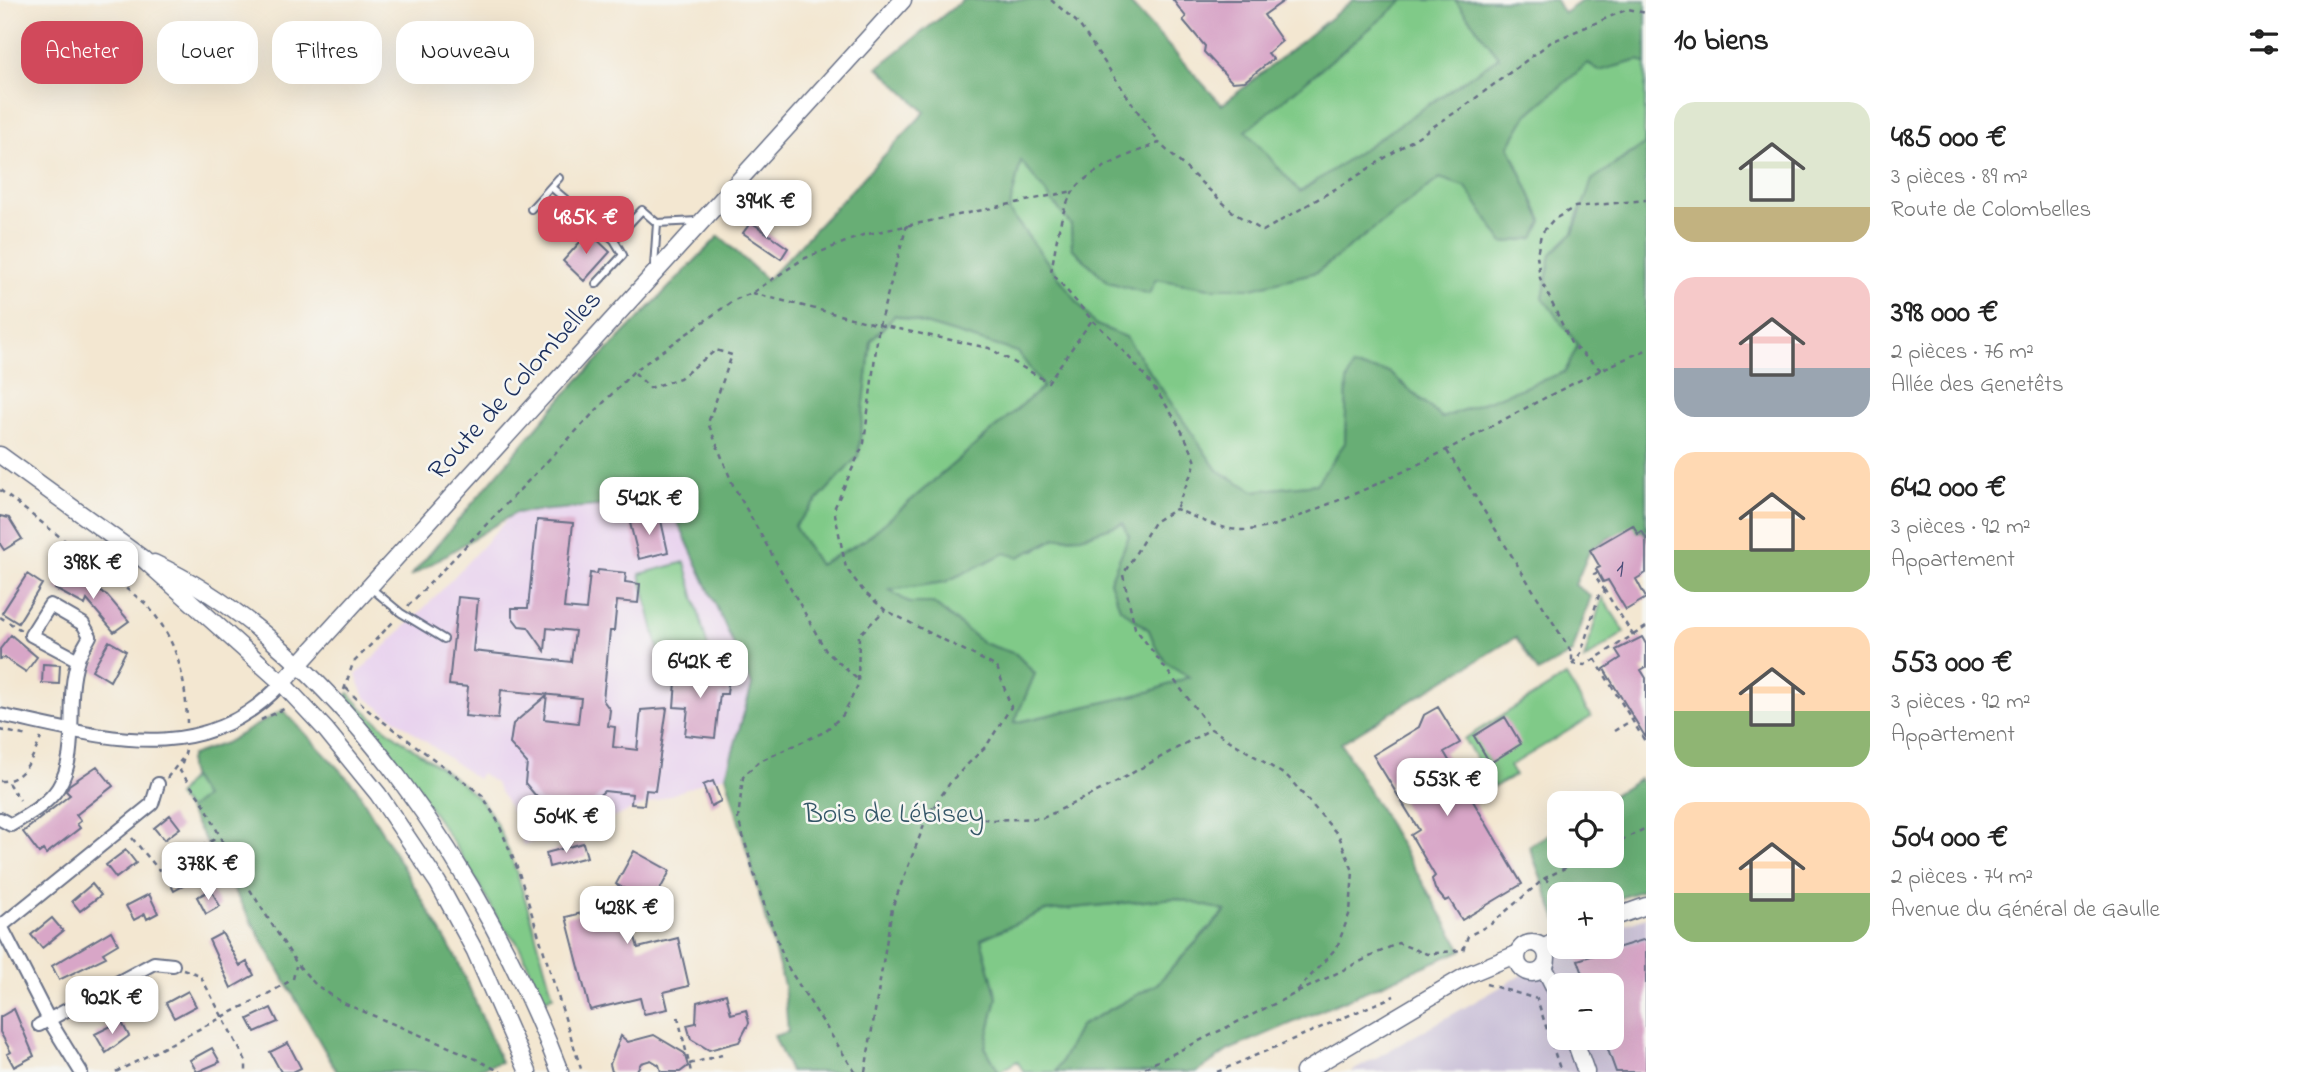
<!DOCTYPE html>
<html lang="fr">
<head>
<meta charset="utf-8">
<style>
	:root { --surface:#fff; --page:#f6f6f6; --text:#222; --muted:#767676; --accent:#d1495b }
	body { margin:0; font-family:"Indie Flower",sans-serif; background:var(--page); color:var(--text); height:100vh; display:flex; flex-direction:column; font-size:26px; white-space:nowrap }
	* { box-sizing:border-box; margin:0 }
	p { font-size:23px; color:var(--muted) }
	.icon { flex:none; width:38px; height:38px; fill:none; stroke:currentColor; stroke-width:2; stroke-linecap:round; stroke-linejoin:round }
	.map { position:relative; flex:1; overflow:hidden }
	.sheet { display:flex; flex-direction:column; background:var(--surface); width:665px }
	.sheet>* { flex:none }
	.guide { position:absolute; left:21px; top:21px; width:665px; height:63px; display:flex; gap:14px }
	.fabs { position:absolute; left:1547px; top:791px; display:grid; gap:14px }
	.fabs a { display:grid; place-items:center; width:77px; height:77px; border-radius:14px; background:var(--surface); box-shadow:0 7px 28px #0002; font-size:35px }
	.price { position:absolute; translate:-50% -60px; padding:0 16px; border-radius:14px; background:#fff; color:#222; font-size:23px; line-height:46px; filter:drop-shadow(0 2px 4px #0008) }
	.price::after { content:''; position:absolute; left:50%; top:42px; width:21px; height:16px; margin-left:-10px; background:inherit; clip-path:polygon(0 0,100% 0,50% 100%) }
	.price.active { background:var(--accent); color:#fff }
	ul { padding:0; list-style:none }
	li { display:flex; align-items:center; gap:21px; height:175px; padding:0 28px }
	li span { display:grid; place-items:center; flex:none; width:196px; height:140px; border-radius:21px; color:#555 }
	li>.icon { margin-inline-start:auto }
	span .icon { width:84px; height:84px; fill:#fffc; stroke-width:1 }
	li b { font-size:30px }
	h2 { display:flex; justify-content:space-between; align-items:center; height:84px; padding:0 28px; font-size:30px }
	.tag { padding:0 24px; border-radius:21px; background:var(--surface); box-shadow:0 7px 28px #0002; font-size:24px; line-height:63px }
	.tag.active { background:var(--accent); color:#fff }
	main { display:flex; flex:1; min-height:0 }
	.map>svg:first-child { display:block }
	.built { fill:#e8d2ee }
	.industrial { fill:#c9bfd7; fill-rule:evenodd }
	.green { fill:#80ca88; stroke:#4e7c73; stroke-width:2 }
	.forest { fill:#68ae74; stroke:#426e69; stroke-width:2; fill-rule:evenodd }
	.building { fill:#d8a6c7 }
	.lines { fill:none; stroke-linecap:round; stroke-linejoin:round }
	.lane-casing { stroke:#676f86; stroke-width:10 }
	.street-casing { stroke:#676f86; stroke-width:16 }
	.secondary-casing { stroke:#676f86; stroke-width:19 }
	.path { stroke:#676f86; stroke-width:2.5; stroke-dasharray:5 5; stroke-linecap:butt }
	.lane { stroke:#fff; stroke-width:6 }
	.street { stroke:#fff; stroke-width:12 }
	.secondary { stroke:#fff; stroke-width:16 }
	.labels { text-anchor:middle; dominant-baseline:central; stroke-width:5; stroke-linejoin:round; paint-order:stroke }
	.number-label { font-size:24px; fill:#4a4d78 }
	.street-label { font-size:28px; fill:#1b2f5e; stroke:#f6f6f2 }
	.park-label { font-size:28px; fill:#345668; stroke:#f6f6f2 }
</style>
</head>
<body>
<main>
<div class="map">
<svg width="1646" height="1072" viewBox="0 0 1646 1072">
	<rect width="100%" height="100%" fill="#f6f6f2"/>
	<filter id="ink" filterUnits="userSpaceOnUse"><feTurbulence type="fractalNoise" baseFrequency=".0143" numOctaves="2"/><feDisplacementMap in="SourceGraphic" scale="14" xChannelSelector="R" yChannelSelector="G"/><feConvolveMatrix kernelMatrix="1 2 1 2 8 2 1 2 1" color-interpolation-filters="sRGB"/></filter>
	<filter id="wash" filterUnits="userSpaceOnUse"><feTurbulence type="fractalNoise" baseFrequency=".00686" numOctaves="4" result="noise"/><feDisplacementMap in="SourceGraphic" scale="28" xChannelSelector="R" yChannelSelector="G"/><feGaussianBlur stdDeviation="1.57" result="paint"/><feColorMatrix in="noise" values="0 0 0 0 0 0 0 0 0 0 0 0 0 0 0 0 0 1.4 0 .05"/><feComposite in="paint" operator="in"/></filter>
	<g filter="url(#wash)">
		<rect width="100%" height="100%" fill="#f3e7d1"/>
		<!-- built -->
		<path class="built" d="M 631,391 L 824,750 L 704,782 L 617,816 L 523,845 L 516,819 L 495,783 L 481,773 L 477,779 L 365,697 L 356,675 L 436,596 L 602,417 Z"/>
		<!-- industrial -->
		<path class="industrial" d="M 1646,917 L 1646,1072 L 1351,1072 L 1571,947 L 1612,947 L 1612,929 ZM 1559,985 L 1612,985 L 1612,1038 L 1559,1038 Z"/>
		<!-- green -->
		<path class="green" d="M 1404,0 L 1455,0 L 1499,57 L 1300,192 L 1245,131 Z
			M 1639,60 L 1646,64 L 1644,145 L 1615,163 L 1578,213 L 1573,233 L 1551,254 L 1543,298 L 1579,345 L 1565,372 L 1442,418 L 1389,372 L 1347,382 L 1345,443 L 1317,484 L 1254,491 L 1217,470 L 1126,337 L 1094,324 L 1009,211 L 1021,160 L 1071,225 L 1072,248 L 1108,282 L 1155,279 L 1210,288 L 1252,288 L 1316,272 L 1440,178 L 1466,186 L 1503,243 L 1533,238 L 1542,221 L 1509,146 L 1527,115 L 1588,62 L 1599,71 Z
			M 895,315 L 1018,352 L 1043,387 L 865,540 L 819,565 L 794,526 L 858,456 L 871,340 Z
			M 1123,523 L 1129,536 L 1110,581 L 1120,608 L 1149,630 L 1155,645 L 1166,662 L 1189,677 L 1149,692 L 1014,723 L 1035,673 L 1016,654 L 983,643 L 933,603 L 909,603 L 889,590 L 945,582 L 1005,553 L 1035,550 L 1056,538 L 1081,537 Z
			M 685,562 L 708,648 L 661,660 L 640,574 Z
			M 1602,597 L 1625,632 L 1584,660 Z
			M 1566,676 L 1591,717 L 1510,766 L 1515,775 L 1494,787 L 1464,739 Z
			M 349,693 C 385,738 441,761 481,801 C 512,833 539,950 553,996 L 543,1000 C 534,981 527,959 516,941 C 511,934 503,929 499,921 C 456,840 404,766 342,699 Z
			M 191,778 L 204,797 L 188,810 L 177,796 Z
			M 1175,898 L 1226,910 L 1157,984 L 1080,1026 L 1056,1072 L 1024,1072 L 1017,1061 L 999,1072 L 985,1047 L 997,998 L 981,939 L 1044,911 Z"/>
		<!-- forest -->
		<path class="forest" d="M 963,0 L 1127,0 L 1222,105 L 1353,0 L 1404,0 L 1246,131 L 1300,192 L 1499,57 L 1455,0 L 1555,0 L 1564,13 L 1583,0 L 1646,0 L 1646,64 L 1639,60 L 1599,71 L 1588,63 L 1527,115 L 1509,146 L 1542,221 L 1534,238 L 1503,243 L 1466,187 L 1440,178 L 1317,272 L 1252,288 L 1210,288 L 1156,279 L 1149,294 L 1108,282 L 1072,248 L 1071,225 L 1021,161 L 1009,211 L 1094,324 L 1126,337 L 1217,470 L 1254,491 L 1316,484 L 1345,443 L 1347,382 L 1352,367 L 1389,372 L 1442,418 L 1565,372 L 1578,345 L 1543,298 L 1551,254 L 1573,233 L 1592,180 L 1644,145 L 1646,136 L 1646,538 L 1642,531 L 1611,537 L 1590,550 L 1575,585 L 1591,596 L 1572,653 L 1538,672 L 1516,637 L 1341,743 L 1462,950 L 1229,1050 L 1197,1072 L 1056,1072 L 1080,1026 L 1157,984 L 1226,911 L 1175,898 L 1044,911 L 981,939 L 997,998 L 985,1047 L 999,1072 L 790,1072 L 774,1036 L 788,1032 L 784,985 L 726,775 L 752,685 L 668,500 L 515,513 L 410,577 L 566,393 L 719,236 L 767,280 L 925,112 L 878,67 ZM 895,315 L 1018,352 L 1043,387 L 865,540 L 819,565 L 794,526 L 858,456 L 871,341 ZM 1123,523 L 1129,536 L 1110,581 L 1120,608 L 1149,630 L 1155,645 L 1166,662 L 1189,677 L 1149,692 L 1014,723 L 1035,674 L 1016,654 L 983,643 L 933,603 L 909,603 L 890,590 L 945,582 L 1005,553 L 1019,557 L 1056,538 L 1081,537 Z
			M 283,710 L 355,786 L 457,959 L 501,1062 L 470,1072 L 337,1072 L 188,810 L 204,797 C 195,784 184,770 191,755 L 225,743 Z
			M 1640,779 L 1646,790 L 1646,889 L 1612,901 L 1612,894 L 1559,894 L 1559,919 L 1557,920 L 1529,846 L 1559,828 L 1559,856 L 1612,856 L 1612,803 L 1600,803 Z"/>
		<g id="blocks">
			<!-- building -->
			<path class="building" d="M 1173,0 L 1285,0 L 1264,15 L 1282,41 L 1268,53 L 1273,59 L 1245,81 L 1232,82 L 1204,52 L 1205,46 L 1183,20 L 1186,17 Z
				M 751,222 L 788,248 L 781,259 L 743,233 Z
				M 589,232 L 610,252 L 584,281 L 563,261 Z
				M 0,516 L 9,518 L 22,539 L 4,550 L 0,544 Z
				M 660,516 L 668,552 L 639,559 L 630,523 Z
				M 537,520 L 573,523 L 564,608 L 586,610 L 590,573 L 597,574 L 598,570 L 626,573 L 625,582 L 640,584 L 638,603 L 617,601 L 614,631 L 610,631 L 603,700 L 610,710 L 608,726 L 615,727 L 613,747 L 637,750 L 641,710 L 667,708 L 655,791 L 646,790 L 644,805 L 631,804 L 632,794 L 604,791 L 588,806 L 540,801 L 525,783 L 527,763 L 510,744 L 513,724 L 547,695 L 544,719 L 578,723 L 581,698 L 501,690 L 498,719 L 465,716 L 468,687 L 449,685 L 458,597 L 478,599 L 473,651 L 571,662 L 575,631 L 547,628 L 545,651 L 528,627 L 519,626 L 512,617 L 512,608 L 528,608 Z
				M 1633,525 L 1638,534 L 1642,531 L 1646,538 L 1646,573 L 1636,579 L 1646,598 L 1626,610 L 1608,580 L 1603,582 L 1596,569 L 1600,567 L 1590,550 Z
				M 63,573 L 107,595 L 129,621 L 114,632 L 87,600 L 85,605 L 55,589 Z
				M 27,574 L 42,584 L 18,623 L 2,613 Z
				M 11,635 L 37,657 L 26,672 L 5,658 L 0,659 L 0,649 Z
				M 1642,637 L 1646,644 L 1646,667 L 1641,670 L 1646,678 L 1646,738 L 1604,669 L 1621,658 L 1616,650 Z
				M 109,641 L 126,651 L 110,681 L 92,670 Z
				M 43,664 L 60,665 L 59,684 L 42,683 Z
				M 677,669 L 729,675 L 727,694 L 720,694 L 715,738 L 685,735 L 688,708 L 674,707 Z
				M 1438,707 L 1460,743 L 1444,752 L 1522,884 L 1462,920 L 1449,899 L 1445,901 L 1435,889 L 1432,879 L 1435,876 L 1411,835 L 1419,830 L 1373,755 L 1419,727 L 1424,715 Z
				M 1505,717 L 1521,744 L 1490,763 L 1474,736 Z
				M 97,766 L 113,786 L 76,815 L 81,821 L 77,824 L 80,828 L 46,854 L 43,850 L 39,853 L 23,832 L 70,795 L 66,791 L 69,785 Z
				M 713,781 L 721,801 L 711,806 L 703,785 Z
				M 170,815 L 180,828 L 164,840 L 154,828 Z
				M 583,843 L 587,857 L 549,867 L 546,853 Z
				M 126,850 L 136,863 L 116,878 L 106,865 Z
				M 634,851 L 670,871 L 642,923 L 632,926 L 638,948 L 678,938 L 689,986 L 664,992 L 668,1009 L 644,1014 L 640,998 L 590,1010 L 566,917 L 641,898 L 616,884 Z
				M 195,859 L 201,870 L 180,881 L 183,886 L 174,891 L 165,874 Z
				M 92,884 L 101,895 L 80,911 L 72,901 Z
				M 211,890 L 220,906 L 206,914 L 197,897 Z
				M 149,894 L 158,913 L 147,919 L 145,914 L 134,920 L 126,906 Z
				M 52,918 L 63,931 L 42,948 L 31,935 Z
				M 111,931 L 118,944 L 103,953 L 106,957 L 59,980 L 52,966 Z
				M 222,933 L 240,966 L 247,962 L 254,975 L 231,988 L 209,940 Z
				M 1646,939 L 1646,1072 L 1616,1072 L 1607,1047 L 1615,1045 L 1612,1035 L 1612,985 L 1587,985 L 1578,960 Z
				M 188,991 L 196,1006 L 174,1018 L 166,1003 Z
				M 726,994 L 731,1014 L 746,1010 L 749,1023 L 739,1042 L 709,1050 L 691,1039 L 687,1025 L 696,1023 L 697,1002 Z
				M 271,1008 L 278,1022 L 255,1032 L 248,1019 Z
				M 14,1009 L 34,1056 L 14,1067 L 7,1054 L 11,1052 L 0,1032 L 0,1017 Z
				M 121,1021 L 129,1036 L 106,1053 L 95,1034 Z
				M 654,1035 L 684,1053 L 688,1066 L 680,1072 L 661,1072 L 659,1065 L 651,1060 L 641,1063 L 636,1072 L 612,1072 L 610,1064 L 621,1036 L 628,1042 Z
				M 288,1043 L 301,1068 L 293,1072 L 281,1072 L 270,1052 Z
				M 212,1048 L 220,1062 L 197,1072 L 190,1060 Z"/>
		</g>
	</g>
	<g filter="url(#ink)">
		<use href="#blocks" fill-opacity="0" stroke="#676f86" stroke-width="2"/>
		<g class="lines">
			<!-- lane casing -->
			<g class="lane-casing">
				<path id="lane" d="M 551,187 L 614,240 L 623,255 L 596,284
					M 531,209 L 559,178
					M 614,240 L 642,210 L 657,223 L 698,221
					M 654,267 L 657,223
					M 371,588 L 401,613 L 444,639"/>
			</g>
			<!-- street casing -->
			<g class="street-casing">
				<path id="street" d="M 0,715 C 101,736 201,771 282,683
					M 0,819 L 11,825 C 27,815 47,805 58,788 C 81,751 64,702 78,660 C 80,652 86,644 90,636 L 83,624 L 50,605 L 31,635 L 78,660
					M 1,926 L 49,1020 L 81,1072
					M 0,927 L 152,804 L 158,784
					M 39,1025 L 154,963 L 173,965"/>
			</g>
			<!-- secondary casing -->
			<g class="secondary-casing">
				<path id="secondary" d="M 0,455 L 142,558 L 282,683 L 326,730 L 378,794 L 438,883 L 475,951 L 528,1072
					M 154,563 C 341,650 489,886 560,1072
					M 282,683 L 903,0
					M 1612,918 L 1646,906
					M1517 958a15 15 0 1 1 30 0a15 15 0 1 1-30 0Z
					M 1543,948 L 1559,939
					M 1544,967 L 1559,997
					M 1574,1038 L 1586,1072
					M 1304,1072 L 1469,974 L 1517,954"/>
			</g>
			<!-- path -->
			<path class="path" d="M 1051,0 L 1078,23 L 1159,143
				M 752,293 L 879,325 L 907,225
				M 1093,321 C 1134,358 1176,410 1196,462 L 1176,509
				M 1601,370 L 1572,345 L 1540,278 L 1537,255 L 1541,234 L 1553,220 L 1575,207 L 1646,200
				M 635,373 L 650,388 L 680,378 L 716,350 L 732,355 L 708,423 L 733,485 L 826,651 L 857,679
				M 1447,451 L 1572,653 L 1572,664
				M 0,490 L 146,604 C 177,639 186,677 187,723
				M 1598,572 L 1594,574 L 1605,591
				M 408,606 L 633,372 L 734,300 L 752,293 L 803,259 L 863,235 L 1073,191
				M 0,617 L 21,630
				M 1595,659 L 1646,743
				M 1572,664 L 1581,653 L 1599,595 L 1605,591 L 1633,635
				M 1572,664 L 1585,665 L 1646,627
				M 346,688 L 369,711 L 482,795 L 497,820 L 518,870 L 582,1072
				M 344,690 L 353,663 L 394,621
				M 261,720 L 286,708
				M 0,730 L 28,736
				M 1614,731 L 1634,719
				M 186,750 L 180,771 L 205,805 L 230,858 L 297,964 L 316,985 L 343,1003 L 468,1055 L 501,1072
				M 167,778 L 182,759
				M 0,781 C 24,782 33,756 41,738
				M 8,783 L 20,800
				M 934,806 L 989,820 L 1043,818 L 1109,786 L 1211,729
				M 132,838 L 159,870 L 217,838
				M 1612,845 L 1646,828
				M 1545,878 L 1559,896
				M 1463,950 L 1468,936 L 1491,924 L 1545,878 L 1589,856
				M 183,969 L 200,975 L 246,1061 L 246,1072
				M 1486,984 L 1537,999 L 1561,1072
				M 1297,991 L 1337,947 L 1350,912 L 1353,871 L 1339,836 L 1288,777 L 1211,729 L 1135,628 L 1123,575 L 1154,522 L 1176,509 C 1199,519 1222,531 1247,530 C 1274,529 1304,514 1329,504 C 1439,462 1537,395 1646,350
				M 678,1017 L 691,1072
				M 689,1064 L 722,1055
				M 116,1072 L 273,991 L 293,979 L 296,966
				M 855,1072 L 787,966 L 760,893 L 738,819 L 743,777 L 758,762 L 824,732 L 843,715 L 858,685 L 859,635 L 885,610
				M 865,1072 L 892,908 L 928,815 L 952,780 L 987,745 L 1011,707 L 997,667 L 885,610 L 864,592 L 846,568 L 834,509 L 864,443 L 879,325 L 989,348 L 1048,382 L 1092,320 L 1051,272 C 1056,247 1059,213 1073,192 C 1087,170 1136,152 1159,143 L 1234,213 L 1263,231 L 1354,178 L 1465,106 L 1551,42 L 1628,9 L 1646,13
				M 1136,1072 L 1398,943 L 1427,954 L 1462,950
				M 1217,1072 L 1394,996"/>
			<!-- lane -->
			<use href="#lane" class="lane"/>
			<!-- street -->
			<use href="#street" class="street"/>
			<!-- secondary -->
			<use href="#secondary" class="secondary"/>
		</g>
	</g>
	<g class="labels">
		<!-- number labels -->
		<g class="number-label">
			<text x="1620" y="570">1</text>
		</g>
		<!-- street labels -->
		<g class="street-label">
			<text transform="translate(516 386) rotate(-48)">Route de Colombelles</text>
		</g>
		<!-- park labels -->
		<g class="park-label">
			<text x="894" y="815">Bois de Lébisey</text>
		</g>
	</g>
</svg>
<div class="fabs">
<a><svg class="icon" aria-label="locate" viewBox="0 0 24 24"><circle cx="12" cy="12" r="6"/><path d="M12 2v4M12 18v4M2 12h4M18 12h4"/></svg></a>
<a>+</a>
<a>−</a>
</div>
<b class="price" style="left:766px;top:240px">394K €</b>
<b class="price active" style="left:586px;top:256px">485K €</b>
<b class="price" style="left:649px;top:537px">542K €</b>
<b class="price" style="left:93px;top:601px">398K €</b>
<b class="price" style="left:700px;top:700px">642K €</b>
<b class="price" style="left:1447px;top:818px">553K €</b>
<b class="price" style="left:566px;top:855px">504K €</b>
<b class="price" style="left:208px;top:902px">378K €</b>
<b class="price" style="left:627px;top:946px">428K €</b>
<b class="price" style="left:112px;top:1036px">902K €</b>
<div class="guide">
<a class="tag active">Acheter</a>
<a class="tag">Louer</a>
<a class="tag">Filtres</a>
<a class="tag">Nouveau</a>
</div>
</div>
<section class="sheet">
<h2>10 biens<svg class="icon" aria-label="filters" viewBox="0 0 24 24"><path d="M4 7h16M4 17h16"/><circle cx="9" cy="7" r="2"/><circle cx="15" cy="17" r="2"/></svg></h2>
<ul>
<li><span style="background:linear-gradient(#dfe7d0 75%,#c2b280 0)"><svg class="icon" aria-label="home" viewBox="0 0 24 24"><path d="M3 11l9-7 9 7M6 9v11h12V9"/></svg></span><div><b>485 000 €</b><p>3 pièces · 89 m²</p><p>Route de Colombelles</p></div></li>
<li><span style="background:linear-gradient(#f6c9c9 65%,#9aa5b1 0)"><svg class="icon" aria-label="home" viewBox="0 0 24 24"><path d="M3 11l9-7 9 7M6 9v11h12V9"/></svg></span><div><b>398 000 €</b><p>2 pièces · 76 m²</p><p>Allée des Genetêts</p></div></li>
<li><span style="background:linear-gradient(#ffd9b3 70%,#8fb573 0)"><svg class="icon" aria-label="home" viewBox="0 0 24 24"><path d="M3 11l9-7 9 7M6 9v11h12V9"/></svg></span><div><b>642 000 €</b><p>3 pièces · 92 m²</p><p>Appartement</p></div></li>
<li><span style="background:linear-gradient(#ffd9b3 60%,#8fb573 0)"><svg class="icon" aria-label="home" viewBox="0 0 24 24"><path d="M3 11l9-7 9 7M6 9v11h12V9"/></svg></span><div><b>553 000 €</b><p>3 pièces · 92 m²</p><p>Appartement</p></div></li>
<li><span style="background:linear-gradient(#ffd9b3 65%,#8fb573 0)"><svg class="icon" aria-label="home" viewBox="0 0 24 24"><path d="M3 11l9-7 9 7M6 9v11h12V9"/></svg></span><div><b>504 000 €</b><p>2 pièces · 74 m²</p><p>Avenue du Général de Gaulle</p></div></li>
</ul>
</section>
</main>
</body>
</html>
